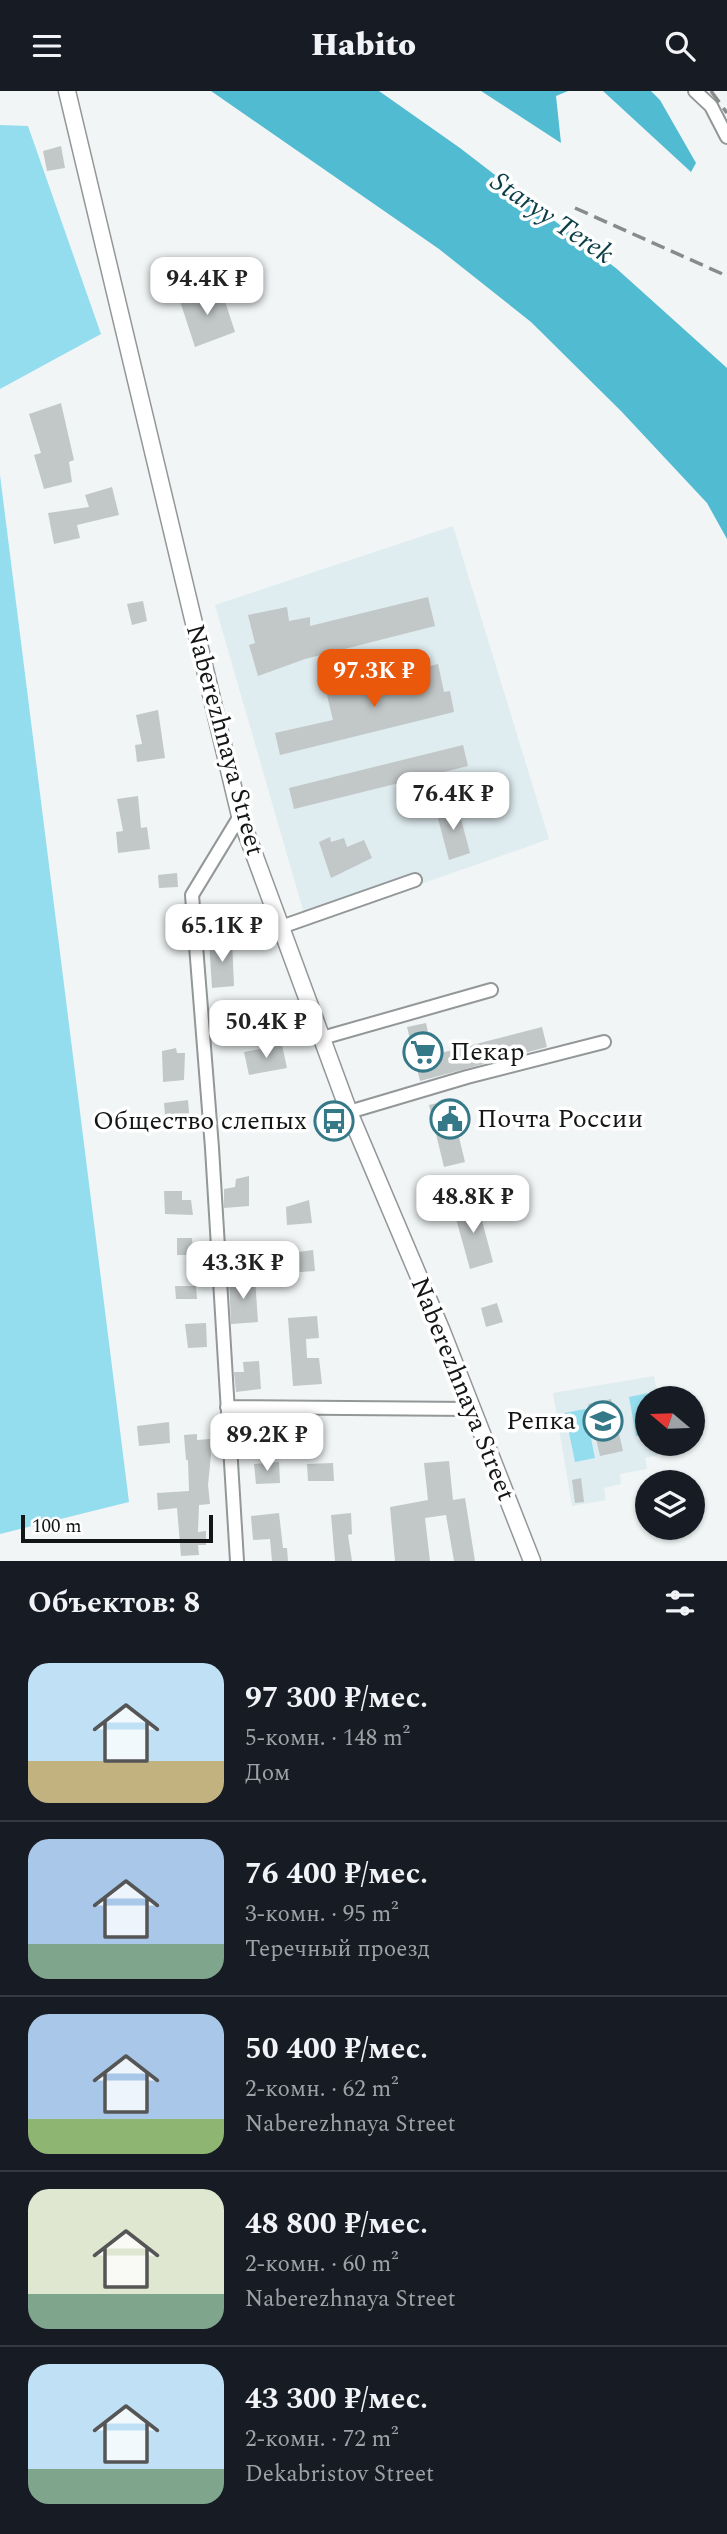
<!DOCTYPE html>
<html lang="ru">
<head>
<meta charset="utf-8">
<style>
	:root { --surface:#171b24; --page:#20242c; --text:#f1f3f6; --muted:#9ea1a6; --line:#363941; --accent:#ea580c }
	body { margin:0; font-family:Spectral,serif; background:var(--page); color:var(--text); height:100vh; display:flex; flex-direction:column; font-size:26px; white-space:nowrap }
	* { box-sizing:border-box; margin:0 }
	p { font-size:23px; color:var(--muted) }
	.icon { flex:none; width:38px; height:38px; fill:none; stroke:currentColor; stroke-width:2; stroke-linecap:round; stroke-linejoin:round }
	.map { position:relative; height:1470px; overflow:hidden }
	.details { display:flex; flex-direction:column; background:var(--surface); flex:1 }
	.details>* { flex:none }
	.needle { width:46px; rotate:289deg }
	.fabs { position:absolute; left:635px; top:1295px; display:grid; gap:14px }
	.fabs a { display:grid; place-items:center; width:70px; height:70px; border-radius:50%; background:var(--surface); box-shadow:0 2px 5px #0004; font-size:35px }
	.scale { position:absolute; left:21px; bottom:18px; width:192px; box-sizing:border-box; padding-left:7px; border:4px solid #141616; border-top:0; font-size:19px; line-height:24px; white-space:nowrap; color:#141616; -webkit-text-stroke:5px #fff; paint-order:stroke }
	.price { position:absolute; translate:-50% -60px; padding:0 16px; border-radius:14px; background:#fff; color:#222; font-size:23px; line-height:46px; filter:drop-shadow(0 2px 4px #0008) }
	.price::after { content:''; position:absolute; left:50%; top:42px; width:21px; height:16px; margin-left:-10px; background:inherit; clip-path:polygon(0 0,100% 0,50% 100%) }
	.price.on { background:var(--accent); color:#fff }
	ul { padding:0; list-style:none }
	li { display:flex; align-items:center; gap:21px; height:175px; padding:0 28px }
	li+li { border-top:2px solid var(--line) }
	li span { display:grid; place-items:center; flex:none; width:196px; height:140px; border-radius:21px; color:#555 }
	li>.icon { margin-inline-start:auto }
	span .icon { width:84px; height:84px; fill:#fffc; stroke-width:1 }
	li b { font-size:30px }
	h2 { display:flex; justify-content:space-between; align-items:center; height:84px; padding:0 28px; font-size:30px }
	header { display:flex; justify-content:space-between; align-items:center; height:91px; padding:0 28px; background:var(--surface); font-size:32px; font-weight:800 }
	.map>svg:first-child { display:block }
	.built { fill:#dfecf0 }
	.green { fill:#94ddee }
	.water { fill:#51bbd1 }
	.building { fill:#c2c7c8 }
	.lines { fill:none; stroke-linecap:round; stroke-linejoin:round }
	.street-casing { stroke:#939798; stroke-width:16 }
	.secondary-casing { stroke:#939798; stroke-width:19 }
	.street { stroke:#fff; stroke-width:12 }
	.secondary { stroke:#fff; stroke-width:16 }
	.rail { stroke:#888b8c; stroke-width:3.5; stroke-dasharray:14 7; stroke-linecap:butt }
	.labels { text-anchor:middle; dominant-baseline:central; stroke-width:7; stroke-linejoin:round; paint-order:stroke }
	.street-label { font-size:26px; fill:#141616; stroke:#fff }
	.poi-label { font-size:26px; fill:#141616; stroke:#fff; text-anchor:start }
	.water-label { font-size:28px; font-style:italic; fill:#0c3e47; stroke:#fff }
</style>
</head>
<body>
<header><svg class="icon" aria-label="menu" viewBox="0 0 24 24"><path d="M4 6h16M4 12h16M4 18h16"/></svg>Habito<svg class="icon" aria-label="search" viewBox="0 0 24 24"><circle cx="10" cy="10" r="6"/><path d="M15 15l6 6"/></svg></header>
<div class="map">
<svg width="727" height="1470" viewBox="0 0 727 1470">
	<rect width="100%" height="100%" fill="#f1f5f6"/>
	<!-- built -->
	<path class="built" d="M 453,435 L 549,748 L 307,833 L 215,514 Z
		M 654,1285 L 658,1307 L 648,1307 L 648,1353 L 666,1353 L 668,1362 L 645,1367 L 647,1378 L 620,1383 L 621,1393 L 604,1397 L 606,1409 L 572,1415 L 553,1302 Z"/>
	<!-- green -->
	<path class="green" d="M 0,34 L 28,35 L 101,243 L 0,298 Z
		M 0,384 L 129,1411 L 0,1443 Z
		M 658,1300 L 659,1307 L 648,1307 L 647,1343 L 636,1345 L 629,1306 Z
		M 585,1318 L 595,1367 L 575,1371 L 565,1322 Z"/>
	<!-- water -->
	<path class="water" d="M 211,0 L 379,0 L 460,57 L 617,178 L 727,277 L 727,448 L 707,412 L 621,320 L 531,231 L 439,158 Z
		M 481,0 L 568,0 L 556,5 L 561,52 Z
		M 603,0 L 651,0 L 660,9 L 696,72 L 691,81 Z"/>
	<!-- building -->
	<path class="building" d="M 61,55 L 65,77 L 47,80 L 43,60 Z
		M 221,198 L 235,241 L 195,256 L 178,204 L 192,201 L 195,208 Z
		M 61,312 L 74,369 L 69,371 L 72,391 L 44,398 L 34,364 L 41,362 L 29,323 Z
		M 112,396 L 119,424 L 77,434 L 80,447 L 54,453 L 48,422 L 89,416 L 85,404 Z
		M 428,506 L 435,535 L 305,568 L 258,585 L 249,554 L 255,552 L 248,524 L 287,516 L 289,530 L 310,526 L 310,535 Z
		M 143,510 L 147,530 L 132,534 L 127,513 Z
		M 438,573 L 444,601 L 450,600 L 454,621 L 280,664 L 275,642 L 333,629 L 326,600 Z
		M 158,619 L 165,667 L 137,671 L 135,654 L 142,653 L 136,624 Z
		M 463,654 L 468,675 L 294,718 L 289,697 Z
		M 138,705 L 141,737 L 147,736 L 150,758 L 118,762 L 116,741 L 123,740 L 117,708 Z
		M 457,713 L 470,762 L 449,769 L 436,720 Z
		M 330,746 L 331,751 L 344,747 L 347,756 L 364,749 L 372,767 L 331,787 L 319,751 Z
		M 177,782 L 178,796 L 159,797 L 158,784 Z
		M 232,849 L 234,895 L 212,897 L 209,850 Z
		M 426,932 L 433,964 L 542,936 L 547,956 L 420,990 L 407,936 Z
		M 282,954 L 287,977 L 249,984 L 244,961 Z
		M 176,957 L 177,962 L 185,962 L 184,989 L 163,991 L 162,960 Z
		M 188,1009 L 190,1034 L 166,1036 L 164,1012 Z
		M 450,1009 L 465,1071 L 444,1076 L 429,1014 Z
		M 249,1085 L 249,1115 L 224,1117 L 224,1098 L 235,1096 L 236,1088 Z
		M 164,1100 L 182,1100 L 182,1109 L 191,1109 L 193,1124 L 165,1123 Z
		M 309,1109 L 312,1132 L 287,1134 L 286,1116 Z
		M 477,1111 L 493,1171 L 470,1178 L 453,1117 Z
		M 177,1147 L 192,1147 L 193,1164 L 177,1164 Z
		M 313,1159 L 315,1180 L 286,1182 L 284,1163 Z
		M 255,1187 L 258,1231 L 231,1233 L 229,1189 Z
		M 175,1195 L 196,1195 L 197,1208 L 176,1208 Z
		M 497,1212 L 503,1231 L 486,1236 L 481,1217 Z
		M 317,1225 L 319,1247 L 306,1248 L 307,1267 L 319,1267 L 322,1293 L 293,1295 L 288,1227 Z
		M 206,1232 L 207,1256 L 188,1257 L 185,1233 Z
		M 259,1270 L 261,1298 L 236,1301 L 234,1281 L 244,1281 L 243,1271 Z
		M 611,1308 L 623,1360 L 600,1365 L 588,1313 Z
		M 261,1330 L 263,1350 L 239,1352 L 237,1332 Z
		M 169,1331 L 170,1352 L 139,1355 L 137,1335 Z
		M 197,1343 L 197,1349 L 210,1348 L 211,1364 L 208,1394 L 210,1413 L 199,1414 L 198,1441 L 206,1440 L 206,1454 L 198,1454 L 199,1464 L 181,1465 L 177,1417 L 158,1419 L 157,1402 L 189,1400 L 188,1369 L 186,1369 L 184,1344 Z
		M 449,1370 L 453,1409 L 465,1407 L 475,1470 L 454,1470 L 446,1424 L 425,1427 L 430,1470 L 395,1470 L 390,1416 L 428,1409 L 424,1372 Z
		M 279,1371 L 280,1392 L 256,1393 L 254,1373 Z
		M 333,1372 L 334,1390 L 308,1390 L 307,1373 Z
		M 581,1387 L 584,1411 L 575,1412 L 572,1389 Z
		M 279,1422 L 283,1457 L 287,1457 L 288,1470 L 272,1470 L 270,1448 L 253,1449 L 251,1425 Z
		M 351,1422 L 352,1443 L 348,1444 L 352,1470 L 335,1470 L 331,1424 Z"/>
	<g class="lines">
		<!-- street casing -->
		<g class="street-casing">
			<path id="street" d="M 695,0 L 711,15 L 727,46
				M 281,836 L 415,789
				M 322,947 L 491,899
				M 349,1021 L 467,986 L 604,951
				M 227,1316 L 472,1318
				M 237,1470 L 212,1057 L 192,804 L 240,725"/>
		</g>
		<!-- secondary casing -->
		<g class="secondary-casing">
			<path id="secondary" d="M 67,0 L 240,725 L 349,1021 L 441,1238 L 532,1470"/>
		</g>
		<!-- street -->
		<use href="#street" class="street"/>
		<!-- secondary -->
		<use href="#secondary" class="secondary"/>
		<!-- rail -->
		<path class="rail" d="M 711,0 L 727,22
			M 575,117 L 727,185"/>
	</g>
	<!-- icons -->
	<defs>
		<g id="supermarket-ring" transform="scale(2.0125)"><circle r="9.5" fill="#fff" stroke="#357988" stroke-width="1.5"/><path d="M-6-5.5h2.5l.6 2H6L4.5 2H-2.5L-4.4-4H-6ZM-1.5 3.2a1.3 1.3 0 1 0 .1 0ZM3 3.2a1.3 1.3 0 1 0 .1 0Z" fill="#357988"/></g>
		<g id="civic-ring" transform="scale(2.0125)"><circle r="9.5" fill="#fff" stroke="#357988" stroke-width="1.5"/><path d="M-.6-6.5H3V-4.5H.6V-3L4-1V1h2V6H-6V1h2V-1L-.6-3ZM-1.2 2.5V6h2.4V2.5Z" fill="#357988"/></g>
		<g id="bus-ring" transform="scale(2.0125)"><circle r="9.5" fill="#fff" stroke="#357988" stroke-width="1.5"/><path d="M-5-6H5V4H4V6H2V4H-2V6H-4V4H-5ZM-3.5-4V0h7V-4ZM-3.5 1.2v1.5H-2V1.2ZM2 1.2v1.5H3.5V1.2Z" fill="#357988"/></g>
		<g id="school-ring" transform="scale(2.0125)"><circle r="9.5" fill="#fff" stroke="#357988" stroke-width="1.5"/><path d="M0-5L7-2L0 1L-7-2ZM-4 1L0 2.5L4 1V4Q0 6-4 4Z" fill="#357988"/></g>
	</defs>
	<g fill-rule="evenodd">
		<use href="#supermarket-ring" x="423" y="961"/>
		<use href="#civic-ring" x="450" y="1028"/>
		<use href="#bus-ring" x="334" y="1030"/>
		<use href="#school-ring" x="603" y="1330"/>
	</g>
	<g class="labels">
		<!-- street labels -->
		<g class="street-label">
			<text transform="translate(225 649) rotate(75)">Naberezhnaya Street</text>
			<text transform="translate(463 1298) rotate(68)">Naberezhnaya Street</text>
		</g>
		<!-- poi labels -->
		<g class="poi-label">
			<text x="450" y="961">Пекар</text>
			<text x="477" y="1028">Почта России</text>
			<text x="307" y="1030" text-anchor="end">Общество слепых</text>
			<text x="576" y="1330" text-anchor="end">Репка</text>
		</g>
		<!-- water labels -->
		<g class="water-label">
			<text transform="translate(552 127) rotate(34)">Staryy Terek</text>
		</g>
	</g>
</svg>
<div class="fabs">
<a><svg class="needle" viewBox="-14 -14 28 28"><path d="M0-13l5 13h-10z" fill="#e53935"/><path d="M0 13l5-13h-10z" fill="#9ea1a6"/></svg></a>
<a><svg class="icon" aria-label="layers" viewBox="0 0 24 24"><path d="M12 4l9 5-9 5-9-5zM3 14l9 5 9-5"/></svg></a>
</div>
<div class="scale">100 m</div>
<b class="price" style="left:207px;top:226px">94.4K ₽</b>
<b class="price on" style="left:374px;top:618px">97.3K ₽</b>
<b class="price" style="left:453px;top:741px">76.4K ₽</b>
<b class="price" style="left:222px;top:873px">65.1K ₽</b>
<b class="price" style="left:266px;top:969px">50.4K ₽</b>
<b class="price" style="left:473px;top:1144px">48.8K ₽</b>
<b class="price" style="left:243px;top:1210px">43.3K ₽</b>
<b class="price" style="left:267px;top:1382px">89.2K ₽</b>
</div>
<section class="details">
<h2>Объектов: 8<svg class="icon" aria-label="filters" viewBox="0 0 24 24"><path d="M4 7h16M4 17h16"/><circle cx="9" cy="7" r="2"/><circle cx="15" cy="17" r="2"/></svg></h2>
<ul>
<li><span style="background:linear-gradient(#bfe0f5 70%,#c2b280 0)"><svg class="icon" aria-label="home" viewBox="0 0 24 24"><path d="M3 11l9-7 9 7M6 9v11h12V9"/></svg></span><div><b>97 300 ₽/мес.</b><p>5-комн. · 148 m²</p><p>Дом</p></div></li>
<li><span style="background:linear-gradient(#a9c7e8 75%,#7fa58c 0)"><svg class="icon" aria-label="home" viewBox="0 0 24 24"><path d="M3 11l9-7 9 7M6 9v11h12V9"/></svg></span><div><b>76 400 ₽/мес.</b><p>3-комн. · 95 m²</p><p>Теречный проезд</p></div></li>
<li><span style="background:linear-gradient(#a9c7e8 75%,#8fb573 0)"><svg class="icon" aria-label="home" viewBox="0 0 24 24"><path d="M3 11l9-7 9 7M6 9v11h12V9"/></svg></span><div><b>50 400 ₽/мес.</b><p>2-комн. · 62 m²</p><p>Naberezhnaya Street</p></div></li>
<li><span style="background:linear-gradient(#dfe7d0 75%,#7fa58c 0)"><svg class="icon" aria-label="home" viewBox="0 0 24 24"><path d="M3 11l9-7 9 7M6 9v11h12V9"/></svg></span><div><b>48 800 ₽/мес.</b><p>2-комн. · 60 m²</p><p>Naberezhnaya Street</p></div></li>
<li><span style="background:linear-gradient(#bfe0f5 75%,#7fa58c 0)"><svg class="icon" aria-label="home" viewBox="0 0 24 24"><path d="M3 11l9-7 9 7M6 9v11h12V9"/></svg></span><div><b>43 300 ₽/мес.</b><p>2-комн. · 72 m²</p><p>Dekabristov Street</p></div></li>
</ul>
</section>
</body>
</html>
